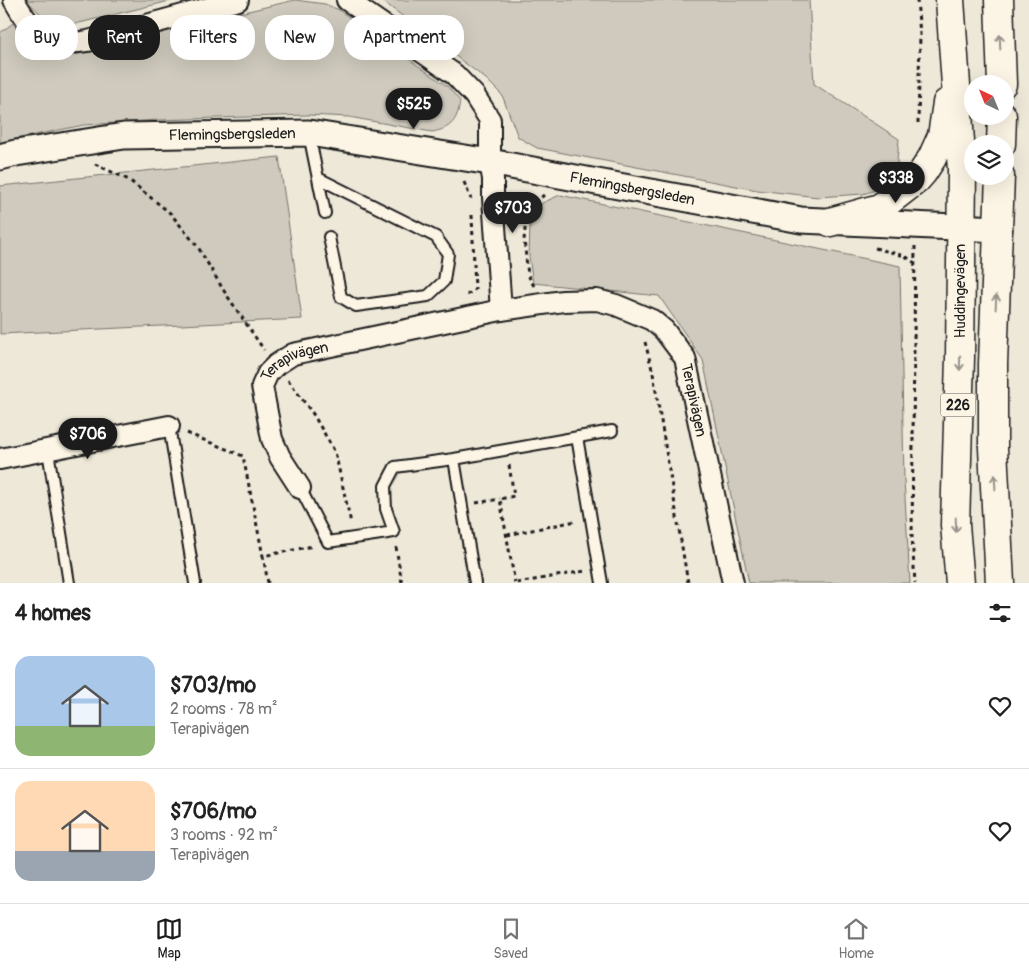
<!DOCTYPE html>
<html lang="en">
<head>
<meta charset="utf-8">
<style>
	:root { --surface:#fff; --page:#f6f6f6; --text:#222; --muted:#767676; --line:#e0e0e0; --accent:#1c1c1c }
	body { margin:0; font-family:Pangolin,sans-serif; background:var(--page); color:var(--text); height:100vh; display:flex; flex-direction:column; font-size:19px; white-space:nowrap }
	* { box-sizing:border-box; margin:0 }
	p { font-size:16px; color:var(--muted) }
	.icon { flex:none; width:28px; height:28px; fill:none; stroke:currentColor; stroke-width:2; stroke-linecap:round; stroke-linejoin:round }
	.map { position:relative; height:583px; overflow:hidden }
	.side { display:flex; flex-direction:column; background:var(--surface); flex:1 }
	.side>* { flex:none }
	.banner { position:absolute; left:15px; top:15px; width:500px; height:45px; display:flex; gap:10px }
	.needle { width:32px; rotate:317deg }
	.fabs { position:absolute; left:964px; top:75px; display:grid; gap:10px }
	.fabs a { display:grid; place-items:center; width:50px; height:50px; border-radius:50%; background:var(--surface); box-shadow:0 5px 20px #0002; font-size:25px }
	.price { position:absolute; translate:-50% -42px; padding:0 11px; border-radius:18px; background:var(--accent); color:#fff; font-size:16px; line-height:32px; filter:drop-shadow(0 1px 2px #0008) }
	.price::after { content:''; position:absolute; left:50%; top:30px; width:15px; height:11px; margin-left:-8px; background:inherit; clip-path:polygon(0 0,100% 0,50% 100%) }
	.price.selected { background:#222; color:#fff }
	ul { padding:0; list-style:none }
	li { display:flex; align-items:center; gap:15px; height:125px; padding:0 15px }
	li+li { border-top:1px solid var(--line) }
	li span { display:grid; place-items:center; flex:none; width:140px; height:100px; border-radius:15px; color:#555 }
	li>.icon { margin-inline-start:auto }
	span .icon { width:60px; height:60px; fill:#fffc; stroke-width:1 }
	li b { font-size:21px }
	h2 { display:flex; justify-content:space-between; align-items:center; height:60px; padding:0 15px; font-size:21px }
	.chip { padding:0 18px; border-radius:20px; background:var(--surface); box-shadow:0 5px 20px #0002; font-size:18px; line-height:45px }
	.chip.selected { background:var(--accent); color:#fff }
	.tabs { display:flex; justify-content:space-around; align-items:center; height:70px; border-top:1px solid var(--line); background:var(--surface); font-size:14px; color:var(--muted) }
	.tabs a { display:grid; justify-items:center; gap:2px }
	.tabs .selected { color:var(--accent) }
	.map>svg:first-child { display:block }
	.green { fill:#cfcabd; stroke:#76736c }
	.lines { fill:none; stroke-linecap:round; stroke-linejoin:round }
	.service-casing { stroke:#1c1c1c; stroke-width:14 }
	.minor-casing { stroke:#1c1c1c; stroke-width:24 }
	.tertiary-casing { stroke:#1c1c1c; stroke-width:29 }
	.primary-casing { stroke:#1c1c1c; stroke-width:31 }
	.path { stroke:#1c1c1c; stroke-width:3; stroke-dasharray:4 4; stroke-linecap:butt }
	.service { stroke:#fcf5e5; stroke-width:10 }
	.minor { stroke:#fcf5e5; stroke-width:20 }
	.tertiary { stroke:#fcf5e5; stroke-width:25 }
	.primary { stroke:#fcf5e5; stroke-width:28 }
	.oneway { stroke:#97938b }
	.labels { text-anchor:middle; dominant-baseline:central; stroke-width:4; stroke-linejoin:round; paint-order:stroke }
	.shield { fill:#fcf5e5; stroke:#5f5d58; stroke-width:1 }
	.shield-label { font-size:14px; font-weight:bold; fill:#1c1c1c }
	.street-label { font-size:15px; fill:#1c1c1c; stroke:#fcf5e5 }
</style>
</head>
<body>
<div class="map">
<svg width="1029" height="583" viewBox="0 0 1029 583">
	<rect width="100%" height="100%" fill="#eee8d9"/>
	<filter id="ink" filterUnits="userSpaceOnUse"><feTurbulence type="fractalNoise" baseFrequency=".02" numOctaves="2"/><feDisplacementMap in="SourceGraphic" scale="10" xChannelSelector="R" yChannelSelector="G"/><feConvolveMatrix kernelMatrix="1 2 1 2 8 2 1 2 1" color-interpolation-filters="sRGB"/></filter>
	<g filter="url(#ink)">
		<!-- green -->
		<path class="green" d="M 26,0 L 174,0 L 71,25 L 47,20 Z
			M 295,0 L 325,4 L 339,10 L 447,86 L 460,101 C 458,120 451,129 432,132 L 349,117 L 308,115 L 158,120 L 84,125 L 0,142 L 0,33 L 13,23 C 29,45 38,57 67,57 L 240,13 Z
			M 381,0 L 809,0 L 814,84 L 899,139 L 897,162 L 902,175 L 888,186 L 863,194 L 818,197 L 757,190 L 537,148 L 518,137 L 502,95 L 486,79 Z
			M 279,157 L 302,319 L 0,334 L 0,186 Z
			M 560,195 L 900,266 L 904,480 L 910,583 L 749,583 L 703,360 L 659,296 L 533,283 L 529,257 L 530,224 L 542,203 Z"/>
		<g class="lines">
			<!-- service casing -->
			<g class="service-casing">
				<path id="service" d="M 309,134 L 325,213
					M 318,178 L 436,237 L 448,254 L 444,281 L 428,296 L 356,306 L 341,297 L 329,237
					M 169,426 L 195,583
					M 577,437 L 602,583
					M 48,451 L 69,583
					M 300,488 L 328,542 L 394,532 L 386,509 L 385,486 L 395,467 L 454,459
					M 475,583 L 454,459 L 612,431"/>
			</g>
			<!-- minor casing -->
			<g class="minor-casing">
				<g id="minor">
					<path d="M 14,0 C 33,34 46,48 88,41 L 238,0"/>
					<path d="M 347,0 L 454,74 L 474,95 L 490,120 L 490,162 L 493,179 L 493,198 L 501,310"/>
					<path d="M 0,459 L 169,426"/>
					<path id="s1" d="M 300,488 L 280,457 L 272,439 L 262,386 L 268,373 L 276,365 L 293,354 L 501,310 L 563,301 L 597,300 L 616,305 L 652,320 L 664,330 L 685,358 L 733,583"/>
				</g>
			</g>
			<!-- tertiary casing -->
			<g class="tertiary-casing">
				<g id="tertiary">
					<path id="s2" d="M 0,157 L 16,153 L 124,136 L 309,133 L 490,162 L 801,220 L 999,229"/>
				</g>
			</g>
			<!-- primary casing -->
			<g class="primary-casing">
				<path id="primary" d="M 950,0 L 962,170 L 960,358 L 955,525 L 960,583
					M 999,0 L 1002,84
					M 1001,144 L 1002,116
					M 830,222 L 880,208 L 916,180 L 923,172 L 932,158 L 942,136 L 947,103
					M 1000,583 L 993,448 L 993,364 L 1000,176"/>
			</g>
			<!-- path -->
			<path class="path" d="M 917,0 L 920,34 L 918,123
				M 95,164 L 129,180 L 170,213 L 198,247 L 224,291 L 264,350
				M 464,182 L 471,199
				M 915,246 L 912,536 L 915,583
				M 875,248 L 905,256 L 915,263
				M 534,286 L 528,275 L 524,240 L 526,220 L 533,204 L 544,195
				M 467,295 L 475,289 L 472,215
				M 645,342 L 653,373 L 688,583
				M 288,380 L 313,414 L 335,452 L 351,523
				M 187,433 L 243,456 L 263,556
				M 509,465 L 514,496 L 500,499 L 515,583
				M 476,503 L 500,499
				M 507,535 L 576,521
				M 396,547 L 402,583
				M 268,583 L 263,556 L 313,546
				M 517,583 L 585,571"/>
			<!-- service -->
			<use href="#service" class="service"/>
			<!-- minor -->
			<use href="#minor" class="minor"/>
			<!-- tertiary -->
			<use href="#tertiary" class="tertiary"/>
			<!-- primary -->
			<use href="#primary" class="primary"/>
		</g>
		<!-- one-way arrows -->
		<defs><path id="oneway-shaft" d="M-6 0H5M1.5-3L5.5 0L1.5 3" fill="none" stroke-width="1.6" stroke-linecap="round" stroke-linejoin="round" transform="scale(1.25)"/></defs>
		<g class="oneway">
			<use href="#oneway-shaft" transform="translate(1000 42) rotate(-92)"/>
			<use href="#oneway-shaft" transform="translate(996 302) rotate(-87)"/>
			<use href="#oneway-shaft" transform="translate(960 363) rotate(91)"/>
			<use href="#oneway-shaft" transform="translate(995 482) rotate(-93)"/>
			<use href="#oneway-shaft" transform="translate(956 525) rotate(88)"/>
		</g>
	</g>
	<g class="labels">
		<!-- shield labels -->
		<rect class="shield" x="940.5" y="393.5" width="35" height="23" rx="4"/>
		<g class="shield-label">
			<text x="958" y="405">226</text>
		</g>
		<!-- street labels -->
		<g class="street-label">
			<text stroke="none"><textPath href="#s2" startOffset="234">Flemingsbergsleden</textPath></text>
			<text stroke="none"><textPath href="#s2" startOffset="639">Flemingsbergsleden</textPath></text>
			<text transform="translate(960 291) rotate(-90)">Huddingevägen</text>
			<text stroke="none"><textPath href="#s1" startOffset="155">Terapivägen</textPath></text>
			<text stroke="none"><textPath href="#s1" startOffset="618">Terapivägen</textPath></text>
		</g>
	</g>
</svg>
<div class="fabs">
<a><svg class="needle" viewBox="-14 -14 28 28"><path d="M0-13l5 13h-10z" fill="#e53935"/><path d="M0 13l5-13h-10z" fill="#767676"/></svg></a>
<a><svg class="icon" aria-label="layers" viewBox="0 0 24 24"><path d="M12 4l9 5-9 5-9-5zM3 14l9 5 9-5"/></svg></a>
</div>
<b class="price" style="left:414px;top:130px">$525</b>
<b class="price" style="left:896px;top:204px">$338</b>
<b class="price selected" style="left:513px;top:234px">$703</b>
<b class="price" style="left:88px;top:460px">$706</b>
<div class="banner">
<a class="chip">Buy</a>
<a class="chip selected">Rent</a>
<a class="chip">Filters</a>
<a class="chip">New</a>
<a class="chip">Apartment</a>
</div>
</div>
<section class="side">
<h2>4 homes<svg class="icon" aria-label="filters" viewBox="0 0 24 24"><path d="M4 7h16M4 17h16"/><circle cx="9" cy="7" r="2"/><circle cx="15" cy="17" r="2"/></svg></h2>
<ul>
<li><span style="background:linear-gradient(#a9c7e8 70%,#8fb573 0)"><svg class="icon" aria-label="home" viewBox="0 0 24 24"><path d="M3 11l9-7 9 7M6 9v11h12V9"/></svg></span><div><b>$703/mo</b><p>2 rooms · 78 m²</p><p>Terapivägen</p></div><svg class="icon" aria-label="heart" viewBox="0 0 24 24"><path d="M12 20l-8-8c-3-5 5-10 8-4 3-6 11-1 8 4z"/></svg></li>
<li><span style="background:linear-gradient(#ffd9b3 70%,#9aa5b1 0)"><svg class="icon" aria-label="home" viewBox="0 0 24 24"><path d="M3 11l9-7 9 7M6 9v11h12V9"/></svg></span><div><b>$706/mo</b><p>3 rooms · 92 m²</p><p>Terapivägen</p></div><svg class="icon" aria-label="heart" viewBox="0 0 24 24"><path d="M12 20l-8-8c-3-5 5-10 8-4 3-6 11-1 8 4z"/></svg></li>
</ul>
</section>
<nav class="tabs">
<a class="selected"><svg class="icon" aria-label="map" viewBox="0 0 24 24"><path d="M3 6l6-2 6 2 6-2v14l-6 2-6-2-6 2zM9 4v14M15 6v14"/></svg>Map</a>
<a><svg class="icon" aria-label="saved" viewBox="0 0 24 24"><path d="M7 4h10v16l-5-4-5 4z"/></svg>Saved</a>
<a><svg class="icon" aria-label="home" viewBox="0 0 24 24"><path d="M3 11l9-7 9 7M6 9v11h12V9"/></svg>Home</a>
</nav>
</body>
</html>
